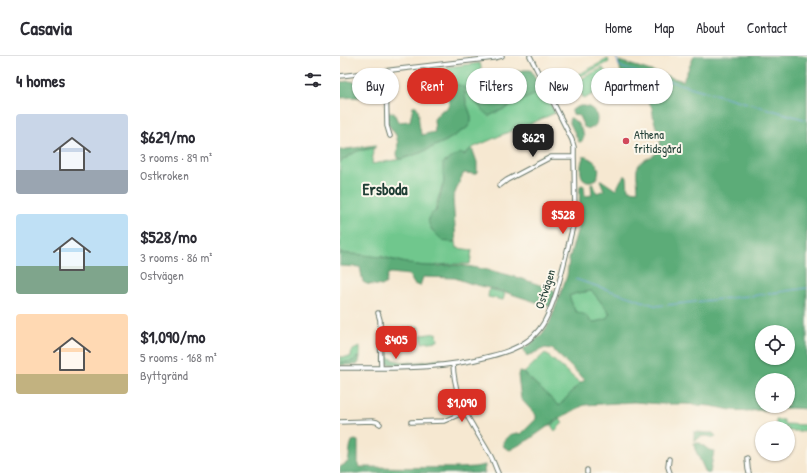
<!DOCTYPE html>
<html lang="en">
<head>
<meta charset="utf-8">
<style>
	:root { --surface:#fff; --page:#f7f7f7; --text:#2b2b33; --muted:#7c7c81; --line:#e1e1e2; --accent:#d93025 }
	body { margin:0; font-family:"Patrick Hand",sans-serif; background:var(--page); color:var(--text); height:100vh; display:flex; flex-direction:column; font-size:15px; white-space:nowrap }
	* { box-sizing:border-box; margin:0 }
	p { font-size:13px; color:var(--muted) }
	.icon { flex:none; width:22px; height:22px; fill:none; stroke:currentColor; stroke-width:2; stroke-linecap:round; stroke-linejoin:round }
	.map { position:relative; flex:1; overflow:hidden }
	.panel { display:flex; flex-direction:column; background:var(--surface); width:340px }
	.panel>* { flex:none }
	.banner { position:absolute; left:12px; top:12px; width:380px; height:36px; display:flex; gap:8px }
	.buttons { position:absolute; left:415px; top:269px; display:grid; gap:8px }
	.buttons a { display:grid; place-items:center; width:40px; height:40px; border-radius:50%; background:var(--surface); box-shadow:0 1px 3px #0004; font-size:20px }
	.price { position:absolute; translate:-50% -34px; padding:0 9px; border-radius:8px; background:var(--accent); color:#fff; font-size:13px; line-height:26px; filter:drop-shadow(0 1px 2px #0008) }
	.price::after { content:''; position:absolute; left:50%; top:24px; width:12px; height:9px; margin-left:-6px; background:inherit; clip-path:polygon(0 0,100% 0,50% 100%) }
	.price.active { background:#222; color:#fff }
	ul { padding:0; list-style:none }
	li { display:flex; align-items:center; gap:12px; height:100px; padding:0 16px }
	li span { display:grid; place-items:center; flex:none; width:112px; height:80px; border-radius:4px; color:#555 }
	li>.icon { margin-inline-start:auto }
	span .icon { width:48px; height:48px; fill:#fffc; stroke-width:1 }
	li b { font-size:17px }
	h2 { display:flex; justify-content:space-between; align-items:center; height:48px; padding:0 16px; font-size:17px }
	.tag { padding:0 14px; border-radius:18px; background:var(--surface); box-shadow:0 1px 3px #0004; font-size:14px; line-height:36px }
	.tag.active { background:var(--accent); color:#fff }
	header { display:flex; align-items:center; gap:24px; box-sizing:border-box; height:56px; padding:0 20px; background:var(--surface); border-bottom:1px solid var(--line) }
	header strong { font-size:19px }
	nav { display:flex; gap:22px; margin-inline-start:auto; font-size:14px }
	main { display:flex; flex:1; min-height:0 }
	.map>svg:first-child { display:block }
	.green { fill:#70c78d; stroke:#488260 }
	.forest { fill:#5cac78; stroke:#3e7456; fill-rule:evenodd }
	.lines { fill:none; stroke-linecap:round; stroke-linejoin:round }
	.stream { stroke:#6aa3d9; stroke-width:1 }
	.minor-casing { stroke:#6a796b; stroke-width:5.5 }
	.minor { stroke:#fff; stroke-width:3.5 }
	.poi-dot { fill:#d1495b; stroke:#fbf7ec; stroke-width:1.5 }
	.labels { text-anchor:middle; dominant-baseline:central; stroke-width:4; stroke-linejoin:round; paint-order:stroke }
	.poi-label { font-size:12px; fill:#1f3d34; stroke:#fbf7ec; text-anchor:start }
	.street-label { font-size:12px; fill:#1f3d34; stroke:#fbf7ec }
	.district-label { font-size:16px; font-weight:bold; fill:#1f3d34; stroke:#fbf7ec }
</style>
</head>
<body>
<header>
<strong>Casavia</strong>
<nav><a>Home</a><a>Map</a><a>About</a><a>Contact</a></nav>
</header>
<main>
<section class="panel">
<h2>4 homes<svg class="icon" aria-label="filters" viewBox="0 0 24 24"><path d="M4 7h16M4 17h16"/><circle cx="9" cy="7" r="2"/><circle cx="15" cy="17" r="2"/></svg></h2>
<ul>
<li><span style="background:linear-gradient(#c9d6e8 70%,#9aa5b1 0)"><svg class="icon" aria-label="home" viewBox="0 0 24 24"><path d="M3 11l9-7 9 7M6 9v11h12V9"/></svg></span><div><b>$629/mo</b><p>3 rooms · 89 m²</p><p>Ostkroken</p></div></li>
<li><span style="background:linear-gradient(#bfe0f5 65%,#7fa58c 0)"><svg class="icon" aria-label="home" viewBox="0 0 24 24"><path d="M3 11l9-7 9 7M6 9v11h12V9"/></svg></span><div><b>$528/mo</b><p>3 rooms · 86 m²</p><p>Ostvägen</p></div></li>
<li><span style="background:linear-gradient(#ffd9b3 75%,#c2b280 0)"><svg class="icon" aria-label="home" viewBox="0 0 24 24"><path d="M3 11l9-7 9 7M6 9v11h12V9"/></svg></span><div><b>$1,090/mo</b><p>5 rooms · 168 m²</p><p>Byttgränd</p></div></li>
</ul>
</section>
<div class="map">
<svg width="467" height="417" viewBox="0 0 467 417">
	<rect width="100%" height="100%" fill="#fbf7ec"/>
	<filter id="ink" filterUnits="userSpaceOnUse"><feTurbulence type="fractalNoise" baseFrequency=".025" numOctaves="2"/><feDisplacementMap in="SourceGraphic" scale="8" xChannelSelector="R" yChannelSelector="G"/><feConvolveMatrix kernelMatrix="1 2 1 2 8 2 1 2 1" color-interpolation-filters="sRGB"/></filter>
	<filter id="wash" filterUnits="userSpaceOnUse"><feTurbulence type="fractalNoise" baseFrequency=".012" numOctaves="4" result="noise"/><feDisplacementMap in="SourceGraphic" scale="16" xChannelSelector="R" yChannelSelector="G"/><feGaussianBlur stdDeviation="0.9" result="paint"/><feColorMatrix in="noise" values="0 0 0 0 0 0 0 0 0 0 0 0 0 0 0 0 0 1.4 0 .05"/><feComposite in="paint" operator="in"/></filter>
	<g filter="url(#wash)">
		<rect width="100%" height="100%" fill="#f6e8d1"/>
		<!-- green -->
		<path class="green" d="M 268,3 L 269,6 L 225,28 L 224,26 Z
			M 140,7 L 141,11 L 140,17 L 137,18 C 136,22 133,26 132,30 C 131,41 141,54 149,60 L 200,36 L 201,32 L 203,31 L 215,57 L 185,70 L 173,74 L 132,92 L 103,116 L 104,125 L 98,143 L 91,173 L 103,185 L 116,186 L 117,192 L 132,194 L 130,208 L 110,208 L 97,209 L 96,210 C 77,211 58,205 40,200 L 39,201 L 0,197 L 0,106 L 17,95 L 33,92 L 32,108 L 62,103 L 80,97 L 106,85 L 127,72 L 131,66 L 131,60 L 126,46 L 125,36 L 116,28 L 103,31 L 102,33 C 97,28 96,21 96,15 L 99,12 Z
			M 263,12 L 272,28 L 244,43 L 235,26 Z
			M 149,233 L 165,237 L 163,244 L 148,241 Z
			M 252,235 L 270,258 L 266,263 L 255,266 L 250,265 L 235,255 L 229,240 L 237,237 Z
			M 97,277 L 98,285 L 82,287 L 81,279 Z
			M 20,290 L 20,301 L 17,301 C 13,307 7,306 0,306 L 0,301 L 11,301 C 11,292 14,295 20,290 Z
			M 205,297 L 240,327 L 219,350 L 184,317 Z
			M 220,363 L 223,367 L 215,375 L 211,369 Z
			M 436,364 L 444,364 L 444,368 L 467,369 L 467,375 L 448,375 L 448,372 L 436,372 Z"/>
		<!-- forest -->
		<path class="forest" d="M 354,0 L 467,0 L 467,353 L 451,352 L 409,355 L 391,354 L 371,350 L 345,348 L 321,348 L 294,346 L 244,349 L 218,363 L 190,383 L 170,394 L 164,391 L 163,386 C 168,379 172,376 181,378 L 196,363 L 196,359 L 181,343 L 178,319 L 179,316 L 184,317 L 219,350 L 240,327 L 245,324 L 212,293 L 205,292 L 187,300 L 183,293 L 193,286 L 202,278 L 210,266 L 227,220 L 229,204 L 239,168 L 240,130 L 242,129 L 244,130 L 245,140 L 252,139 L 251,128 L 253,127 L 257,137 L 264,134 L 260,124 L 261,124 L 276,134 L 281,124 L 284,120 L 286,120 L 287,122 L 288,134 L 298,135 C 298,128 296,120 297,113 C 301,98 323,106 320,81 C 319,76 315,70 314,64 C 312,58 314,52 309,47 C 306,43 300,43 296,40 C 285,34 280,17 279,5 L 343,25 ZM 252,235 L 270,257 L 266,263 L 255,266 L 250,265 L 248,260 L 235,255 L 229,240 L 237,237 ZM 422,276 L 448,276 L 448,302 L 422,302 ZM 422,324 L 448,324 L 448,350 L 422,350 Z
			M 184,14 L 191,14 L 201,32 L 200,36 L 149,60 C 146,58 142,55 140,51 C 133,42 127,23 140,17 L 164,18 Z
			M 9,25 L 18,26 L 41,32 L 42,40 L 0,42 L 0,26 Z
			M 117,28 L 124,31 L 126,46 L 131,60 L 131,66 L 127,72 L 106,85 L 80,97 L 62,103 L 58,102 L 57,98 L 58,87 L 56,79 L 47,67 L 47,56 L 51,56 L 54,57 L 58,66 L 70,65 L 73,50 L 76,50 C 80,55 78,59 79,66 C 79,70 81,75 81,79 L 95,76 L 94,63 L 102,54 L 106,53 L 109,49 L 108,41 L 102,35 L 102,33 L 103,31 Z
			M 240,50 C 263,48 261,79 244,71 L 239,60 L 233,58 L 232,56 L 232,54 L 235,52 Z
			M 230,62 L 231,62 C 238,66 243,74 244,81 C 243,83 243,86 239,86 L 229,65 Z
			M 35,89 L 35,92 L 17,95 L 0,106 L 0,94 Z
			M 132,92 L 137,106 L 137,116 L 135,118 L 124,117 L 121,122 L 113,142 L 116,186 C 112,186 106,186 103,185 C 101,183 98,180 96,178 C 88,170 84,161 96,155 L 104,125 L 103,116 L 103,107 L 120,97 L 124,99 Z
			M 244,100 C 255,104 264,112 255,124 C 252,125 248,126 245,124 C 238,121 241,104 244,100 Z
			M 0,197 C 13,198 27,199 40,201 C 56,204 72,210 88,210 C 96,211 104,209 112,209 C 122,209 133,211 143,213 C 167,218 193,225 216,236 L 211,251 L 165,236 L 129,227 L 115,222 L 83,221 L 80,230 L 74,228 L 69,219 L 51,217 L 48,218 L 46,227 L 42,230 L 27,228 L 23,226 L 20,211 L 0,210 Z
			M 78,270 L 79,272 L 76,288 L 69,288 L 68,287 L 54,287 L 47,289 L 45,288 L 44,280 L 46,279 L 59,278 L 60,278 L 63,272 Z
			M 17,301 L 20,301 L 19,306 L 17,309 L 0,309 L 0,306 C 7,306 13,307 17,301 Z
			M 44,301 C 51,301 58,306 65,306 C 77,307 89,305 101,303 L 101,306 C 84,308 60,311 44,307 Z
			M 354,376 L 373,377 L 376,380 L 373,383 C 369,379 365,380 360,381 L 357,384 L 354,384 Z
			M 15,384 L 18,385 L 18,409 L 19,411 L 118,412 L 135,411 L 145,409 L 145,411 L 144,414 L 145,417 L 0,417 L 0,411 L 8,406 C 10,399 9,391 12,385 Z
			M 354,387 L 360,387 L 369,394 L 374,395 L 370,417 L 366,417 L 355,393 Z"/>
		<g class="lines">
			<!-- stream -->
			<path class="stream" d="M 276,0 L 279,10 L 281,10 L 283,12 L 467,64
				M 235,223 L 317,250 L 323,249
				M 411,240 L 467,232
				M 327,249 L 408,240"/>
		</g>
	</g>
	<g filter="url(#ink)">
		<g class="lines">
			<!-- minor casing -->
			<g class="minor-casing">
				<path id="minor" d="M 46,15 L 47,70 L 50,80
					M 0,20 L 154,2 L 162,0
					M 159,130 L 167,124 L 211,101 L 234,101
					M 38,257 L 40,264 L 41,312
					M 113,308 C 114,331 121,351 133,370 C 138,379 144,388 149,397 C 153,403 155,411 158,417
					M 0,312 C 52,312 100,314 151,300 C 171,295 192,287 203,268 C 208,260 211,251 214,243 C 222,219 227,194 233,170 L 235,162 L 234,101 L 234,91 L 232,84 L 190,0
					M 0,366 L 32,365 L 37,366 L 40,368
					M 71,366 L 104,365 L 125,356
					M 407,402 L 408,413 L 409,417
					M 329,403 L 328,411 L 330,417
					M 247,414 L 247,417"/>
			</g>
			<!-- minor -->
			<use href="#minor" class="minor"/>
		</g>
	</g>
	<!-- markers -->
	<circle class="poi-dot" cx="286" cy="85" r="4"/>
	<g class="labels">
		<!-- poi labels -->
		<g class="poi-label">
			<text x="294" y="78">Athena<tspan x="294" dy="14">fritidsgård</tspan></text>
		</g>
		<!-- street labels -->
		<g class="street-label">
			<text transform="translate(205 233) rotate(-72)">Ostvägen</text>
		</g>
		<!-- district labels -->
		<g class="district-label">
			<text x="45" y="133">Ersboda</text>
		</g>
	</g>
</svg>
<div class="buttons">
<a><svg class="icon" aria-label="locate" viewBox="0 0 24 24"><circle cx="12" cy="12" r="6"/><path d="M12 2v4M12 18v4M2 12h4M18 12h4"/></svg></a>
<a>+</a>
<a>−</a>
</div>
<b class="price active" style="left:193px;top:102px">$629</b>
<b class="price" style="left:223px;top:179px">$528</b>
<b class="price" style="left:56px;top:304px">$405</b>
<b class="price" style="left:122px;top:367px">$1,090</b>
<div class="banner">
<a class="tag">Buy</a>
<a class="tag active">Rent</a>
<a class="tag">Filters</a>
<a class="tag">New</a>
<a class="tag">Apartment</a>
</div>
</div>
</main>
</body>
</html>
